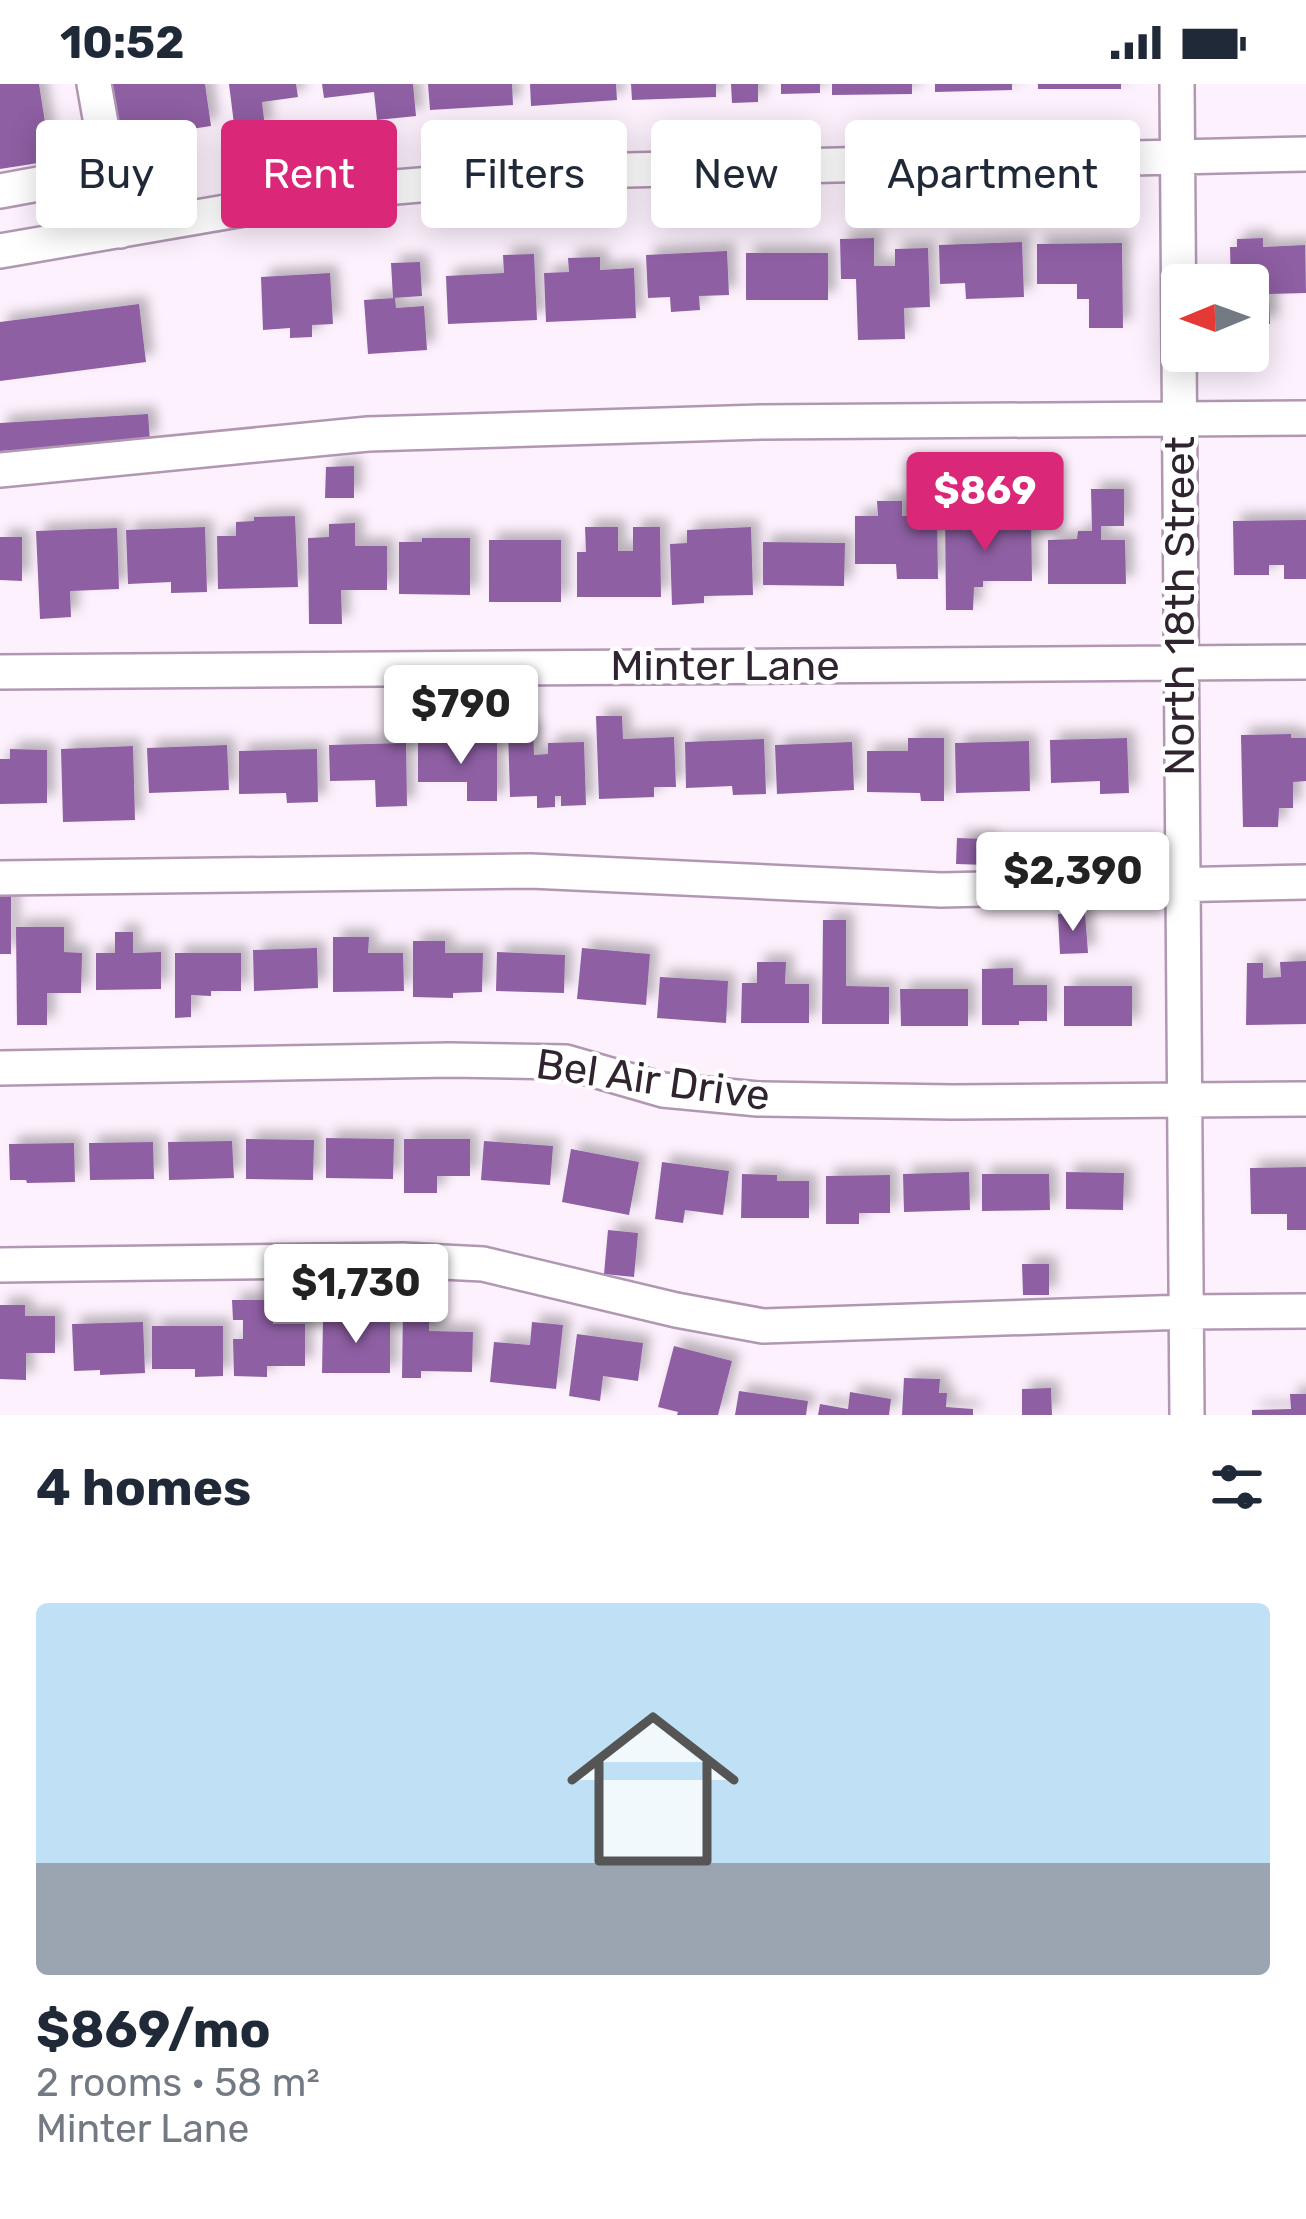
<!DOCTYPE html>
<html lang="en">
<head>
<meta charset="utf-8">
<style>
	:root { --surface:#fff; --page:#f2f2f3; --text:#1f2937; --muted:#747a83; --line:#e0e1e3; --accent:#db2777 }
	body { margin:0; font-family:Rubik,sans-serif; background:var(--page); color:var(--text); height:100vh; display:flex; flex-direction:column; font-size:45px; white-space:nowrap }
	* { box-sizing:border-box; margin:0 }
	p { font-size:39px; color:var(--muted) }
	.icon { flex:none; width:66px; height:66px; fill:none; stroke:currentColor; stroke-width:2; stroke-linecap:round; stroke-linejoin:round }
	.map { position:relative; height:1331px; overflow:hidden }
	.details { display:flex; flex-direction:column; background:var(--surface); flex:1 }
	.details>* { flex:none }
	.guide { position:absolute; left:36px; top:36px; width:1236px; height:108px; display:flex; gap:24px }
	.needle { width:78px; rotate:269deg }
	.buttons { position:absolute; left:1161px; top:180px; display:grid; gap:24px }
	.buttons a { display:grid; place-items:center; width:108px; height:108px; border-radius:12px; background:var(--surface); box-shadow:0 6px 30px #0003; font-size:60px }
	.price { position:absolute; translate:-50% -102px; padding:0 27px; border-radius:12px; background:#fff; color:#222; font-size:39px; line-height:78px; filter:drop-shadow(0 3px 6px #0008) }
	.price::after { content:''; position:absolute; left:50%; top:72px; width:36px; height:27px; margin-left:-18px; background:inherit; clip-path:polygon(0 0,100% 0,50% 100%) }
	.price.active { background:var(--accent); color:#fff }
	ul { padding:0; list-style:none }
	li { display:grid; align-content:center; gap:24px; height:636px; padding:0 36px }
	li+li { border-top:3px solid var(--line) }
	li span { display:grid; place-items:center; height:372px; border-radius:12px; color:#555 }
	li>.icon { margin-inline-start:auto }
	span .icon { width:216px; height:216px; fill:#fffc; stroke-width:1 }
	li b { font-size:51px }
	h2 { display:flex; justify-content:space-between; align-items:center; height:144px; padding:0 36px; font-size:51px }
	.tag { padding:0 42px; border-radius:12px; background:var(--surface); box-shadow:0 6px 30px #0003; font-size:42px; line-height:108px }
	.tag.active { background:var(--accent); color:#fff }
	.status { display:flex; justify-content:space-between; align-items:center; height:84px; padding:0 60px; background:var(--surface); direction:ltr }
	.status svg { height:33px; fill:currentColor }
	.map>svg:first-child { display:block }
	.building { fill:#8e5fa3; filter:url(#shadow) }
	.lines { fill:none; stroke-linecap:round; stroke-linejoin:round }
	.minor-casing { stroke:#b197b2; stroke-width:38 }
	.minor { stroke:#fff; stroke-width:33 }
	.labels { text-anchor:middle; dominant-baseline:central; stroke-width:9; stroke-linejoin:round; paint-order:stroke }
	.street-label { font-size:42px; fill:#2f242f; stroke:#fff }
</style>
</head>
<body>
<div class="status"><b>10:52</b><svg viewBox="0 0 49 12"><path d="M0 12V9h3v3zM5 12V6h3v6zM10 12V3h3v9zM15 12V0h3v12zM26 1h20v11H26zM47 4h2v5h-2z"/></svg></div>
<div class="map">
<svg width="1306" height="1331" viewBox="0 0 1306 1331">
	<defs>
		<filter id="shadow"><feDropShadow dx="8" dy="-8" stdDeviation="6" flood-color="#0004"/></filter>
	</defs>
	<rect width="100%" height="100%" fill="#fdf1fd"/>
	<!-- building -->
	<path class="building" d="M 0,0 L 39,0 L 51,77 L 0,85 Z
		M 109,0 L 205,0 L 211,42 L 117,56 Z
		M 229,0 L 296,0 L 298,13 L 262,18 L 265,44 L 235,48 Z
		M 322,0 L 413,0 L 416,32 L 377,36 L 374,8 L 324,14 Z
		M 428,0 L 512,0 L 513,21 L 430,26 Z
		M 530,0 L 616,0 L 617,16 L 531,22 Z
		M 631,0 L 716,0 L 716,13 L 632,16 Z
		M 731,0 L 758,0 L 758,18 L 732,19 Z
		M 781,0 L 820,0 L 820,9 L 781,10 Z
		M 832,0 L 912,0 L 912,10 L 832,11 Z
		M 935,0 L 1012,0 L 1012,6 L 935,8 Z
		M 1038,0 L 1121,0 L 1121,5 L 1038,5 Z
		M 874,154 L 874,182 L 895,182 L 895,165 L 928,164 L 930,223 L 904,224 L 905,255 L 858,256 L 856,195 L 841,195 L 840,155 Z
		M 1263,154 L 1263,163 L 1305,161 L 1306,209 L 1269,210 L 1270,240 L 1248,241 L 1248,201 L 1231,201 L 1230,163 L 1237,163 L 1237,155 Z
		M 1022,158 L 1024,213 L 966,215 L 965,199 L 940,200 L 939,161 Z
		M 1122,159 L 1123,244 L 1089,244 L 1089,215 L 1077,215 L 1077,200 L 1037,200 L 1037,160 Z
		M 727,167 L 729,211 L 699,212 L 700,226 L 671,228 L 670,213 L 648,214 L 646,171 Z
		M 746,169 L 828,169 L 828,216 L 746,216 Z
		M 534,170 L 537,236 L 448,240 L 446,192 L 504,189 L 503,171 Z
		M 600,173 L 600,186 L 634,184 L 636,234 L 546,238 L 544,189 L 569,188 L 568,174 Z
		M 420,178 L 422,212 L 393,214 L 391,179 Z
		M 330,189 L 333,240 L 312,241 L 312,253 L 290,254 L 290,244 L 263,246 L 261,193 Z
		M 395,214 L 396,224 L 424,222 L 427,266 L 368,270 L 364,216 Z
		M 139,220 L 146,278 L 0,297 L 0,238 Z
		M 148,330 L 150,357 L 0,367 L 0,339 Z
		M 354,382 L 354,414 L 325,414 L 326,383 Z
		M 1091,405 L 1124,405 L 1124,442 L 1101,442 L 1101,456 L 1125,456 L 1126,500 L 1048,500 L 1048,456 L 1077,455 L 1078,447 L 1092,447 Z
		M 877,417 L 902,417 L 902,432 L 937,432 L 938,495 L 897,495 L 896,480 L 855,480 L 855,432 L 878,432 Z
		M 945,430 L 1031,430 L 1032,497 L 983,497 L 983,503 L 974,503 L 973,526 L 946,526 Z
		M 295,432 L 298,503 L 218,505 L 217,452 L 236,452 L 236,438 L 254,437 L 254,433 Z
		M 1306,436 L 1306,495 L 1284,495 L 1284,481 L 1269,481 L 1269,491 L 1234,491 L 1233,437 Z
		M 355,439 L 355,462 L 387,462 L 387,506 L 341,506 L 342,540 L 309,540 L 308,454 L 329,453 L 329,440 Z
		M 205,443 L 207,508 L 171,509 L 171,498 L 128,500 L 126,446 Z
		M 585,443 L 618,443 L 618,467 L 633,467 L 633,443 L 660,443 L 661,513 L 577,513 L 577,468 L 586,468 Z
		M 751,443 L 753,511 L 704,512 L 704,519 L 672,521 L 670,460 L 687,459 L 687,446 Z
		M 117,444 L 119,505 L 70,507 L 71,533 L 40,535 L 36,447 Z
		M 0,453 L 22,453 L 22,497 L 0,496 Z
		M 422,454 L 470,454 L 470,511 L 399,510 L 399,458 L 422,458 Z
		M 489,456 L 561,456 L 561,518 L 489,518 Z
		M 763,458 L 845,459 L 844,502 L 763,501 Z
		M 596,632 L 622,632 L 623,655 L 674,653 L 676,703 L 654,703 L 654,713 L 599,715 Z
		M 533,645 L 534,671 L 548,670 L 548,659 L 584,658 L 586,721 L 561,722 L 561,712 L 555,712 L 555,723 L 537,724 L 537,712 L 510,713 L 508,646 Z
		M 1291,650 L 1291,654 L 1306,654 L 1306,697 L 1293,698 L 1293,724 L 1279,724 L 1278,743 L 1243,743 L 1241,651 Z
		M 908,654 L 944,654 L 944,717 L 921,717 L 920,709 L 867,708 L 867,667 L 908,667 Z
		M 1127,654 L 1129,709 L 1100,710 L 1100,697 L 1051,699 L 1050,656 Z
		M 764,655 L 766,710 L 733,711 L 732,702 L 686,704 L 685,658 Z
		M 1029,657 L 1030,707 L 956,709 L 955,659 Z
		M 852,658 L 854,706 L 777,710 L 775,661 Z
		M 406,659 L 407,722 L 376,723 L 375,696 L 330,697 L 329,661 Z
		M 418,659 L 497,659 L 497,717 L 467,717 L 467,698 L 418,698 Z
		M 227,661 L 229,706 L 149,709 L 147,664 Z
		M 133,662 L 135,736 L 63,738 L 61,665 Z
		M 10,665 L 47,666 L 47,719 L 0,720 L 0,675 L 10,675 Z
		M 317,665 L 318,718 L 287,719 L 286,709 L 239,710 L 239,667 Z
		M 957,754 L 988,755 L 988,781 L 956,780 Z
		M 0,805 L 11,805 L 11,870 L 0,870 Z
		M 1085,829 L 1088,869 L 1060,870 L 1058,830 Z
		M 823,836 L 846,836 L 846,902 L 889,903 L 889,940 L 822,940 Z
		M 16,843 L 64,843 L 64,868 L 82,869 L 81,909 L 47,909 L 47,941 L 17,941 Z
		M 115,848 L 133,848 L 133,869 L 161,868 L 161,905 L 96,906 L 96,869 L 115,869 Z
		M 333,853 L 369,853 L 368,869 L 403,869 L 404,907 L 333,908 Z
		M 413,857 L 445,857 L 445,869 L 483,869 L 482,908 L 453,909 L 453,914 L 413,913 Z
		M 317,864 L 318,904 L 254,907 L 253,866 Z
		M 582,864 L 650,870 L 646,921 L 577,915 Z
		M 497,868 L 565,871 L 564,909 L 496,907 Z
		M 175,869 L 241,869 L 241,907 L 211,907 L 211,912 L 191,911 L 191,933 L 175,934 Z
		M 1306,877 L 1306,940 L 1246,941 L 1247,879 L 1263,879 L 1263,894 L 1281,893 L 1280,878 Z
		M 757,878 L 786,878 L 785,900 L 809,900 L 809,939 L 741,939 L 742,899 L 757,899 Z
		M 1013,884 L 1013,901 L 1047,901 L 1047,937 L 1019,937 L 1019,941 L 982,941 L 982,885 Z
		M 660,893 L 728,897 L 726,939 L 657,934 Z
		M 1064,902 L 1132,902 L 1132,942 L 1064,942 Z
		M 900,905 L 968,905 L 968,942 L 901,942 Z
		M 326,1054 L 394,1055 L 393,1095 L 326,1094 Z
		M 246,1055 L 314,1056 L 313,1096 L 246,1095 Z
		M 404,1055 L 470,1055 L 470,1092 L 437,1092 L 437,1109 L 404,1109 Z
		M 232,1057 L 234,1094 L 169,1096 L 168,1058 Z
		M 484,1057 L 553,1062 L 550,1101 L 481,1096 Z
		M 153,1058 L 154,1095 L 90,1096 L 89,1059 Z
		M 74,1059 L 75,1098 L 27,1099 L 26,1096 L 10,1096 L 9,1060 Z
		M 571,1065 L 639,1078 L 629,1131 L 562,1118 Z
		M 662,1078 L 729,1087 L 723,1131 L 685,1126 L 683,1139 L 655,1135 Z
		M 1306,1083 L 1306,1146 L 1287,1146 L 1287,1130 L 1251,1130 L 1250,1084 Z
		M 969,1088 L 970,1126 L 904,1128 L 903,1090 Z
		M 1066,1088 L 1124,1089 L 1123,1126 L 1066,1125 Z
		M 742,1090 L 777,1091 L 777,1097 L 809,1097 L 809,1134 L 741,1134 Z
		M 982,1090 L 1049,1090 L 1050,1126 L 982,1127 Z
		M 890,1091 L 890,1129 L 859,1129 L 859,1140 L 826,1140 L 826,1092 Z
		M 608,1146 L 638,1149 L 634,1193 L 604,1190 Z
		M 1022,1180 L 1049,1180 L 1049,1211 L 1023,1211 Z
		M 232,1216 L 273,1216 L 273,1240 L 305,1240 L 305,1282 L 267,1282 L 267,1293 L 234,1292 L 233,1255 L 243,1255 L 243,1236 L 233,1236 Z
		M 0,1221 L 25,1221 L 25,1232 L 55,1232 L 55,1269 L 26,1269 L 26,1296 L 0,1295 Z
		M 403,1222 L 429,1222 L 429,1247 L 473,1248 L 472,1288 L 421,1287 L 421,1294 L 402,1294 Z
		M 323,1235 L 390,1236 L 390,1289 L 322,1289 Z
		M 143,1238 L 145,1289 L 100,1291 L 100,1286 L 74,1287 L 72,1240 Z
		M 532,1238 L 563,1241 L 556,1305 L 490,1298 L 494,1258 L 530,1261 Z
		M 152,1242 L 223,1242 L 223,1292 L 195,1293 L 195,1285 L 152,1285 Z
		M 577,1250 L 643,1259 L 638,1297 L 603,1292 L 600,1317 L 569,1312 Z
		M 674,1262 L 732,1277 L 718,1331 L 677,1331 L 678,1328 L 658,1323 Z
		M 904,1294 L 940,1295 L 939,1309 L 947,1309 L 946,1323 L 973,1325 L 973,1331 L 902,1331 Z
		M 1051,1304 L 1052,1331 L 1022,1331 L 1022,1305 Z
		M 739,1307 L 808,1317 L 806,1331 L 735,1331 Z
		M 850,1308 L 891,1315 L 889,1331 L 818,1331 L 820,1320 L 848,1325 Z
		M 1290,1310 L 1306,1310 L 1306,1331 L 1252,1331 L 1252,1326 L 1291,1325 Z"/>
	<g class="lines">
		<!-- minor casing -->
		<g class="minor-casing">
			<path id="minor" d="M 94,0 L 120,147
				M 1177,0 L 1187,1331
				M 0,107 L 109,87
				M 0,167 L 348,107 L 585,87 L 1306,70
				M 0,386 L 368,350 L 761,338 L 1306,334
				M 0,588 L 1306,578
				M 0,794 L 531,787 L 941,806 L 1306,798
				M 0,984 L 450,976 L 566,978 L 663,1006 L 758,1015 L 952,1018 L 1306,1015
				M 0,1181 L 403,1176 L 483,1180 L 676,1226 L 763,1242 L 1186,1228 L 1306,1227"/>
		</g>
		<!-- minor -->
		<use href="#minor" class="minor"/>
	</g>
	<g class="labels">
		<!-- street labels -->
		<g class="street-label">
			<text transform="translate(1180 522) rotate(-90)">North 18th Street</text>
			<text x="725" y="582">Minter Lane</text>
			<text transform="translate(653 996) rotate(8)">Bel Air Drive</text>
		</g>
	</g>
</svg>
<div class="buttons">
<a><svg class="needle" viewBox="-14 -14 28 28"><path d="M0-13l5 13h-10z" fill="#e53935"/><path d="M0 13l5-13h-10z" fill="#747a83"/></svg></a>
</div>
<b class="price active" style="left:985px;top:470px">$869</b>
<b class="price" style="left:461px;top:683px">$790</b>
<b class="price" style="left:1073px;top:850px">$2,390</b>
<b class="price" style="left:356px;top:1262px">$1,730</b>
<div class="guide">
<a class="tag">Buy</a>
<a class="tag active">Rent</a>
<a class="tag">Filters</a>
<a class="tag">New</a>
<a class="tag">Apartment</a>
</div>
</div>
<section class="details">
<h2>4 homes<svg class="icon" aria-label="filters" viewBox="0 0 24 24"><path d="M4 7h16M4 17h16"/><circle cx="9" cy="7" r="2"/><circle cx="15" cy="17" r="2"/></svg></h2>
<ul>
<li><span style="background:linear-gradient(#bfe0f5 70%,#9aa5b1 0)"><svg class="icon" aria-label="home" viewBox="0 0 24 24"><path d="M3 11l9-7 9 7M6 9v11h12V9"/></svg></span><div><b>$869/mo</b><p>2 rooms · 58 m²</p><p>Minter Lane</p></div></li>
</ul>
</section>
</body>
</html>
